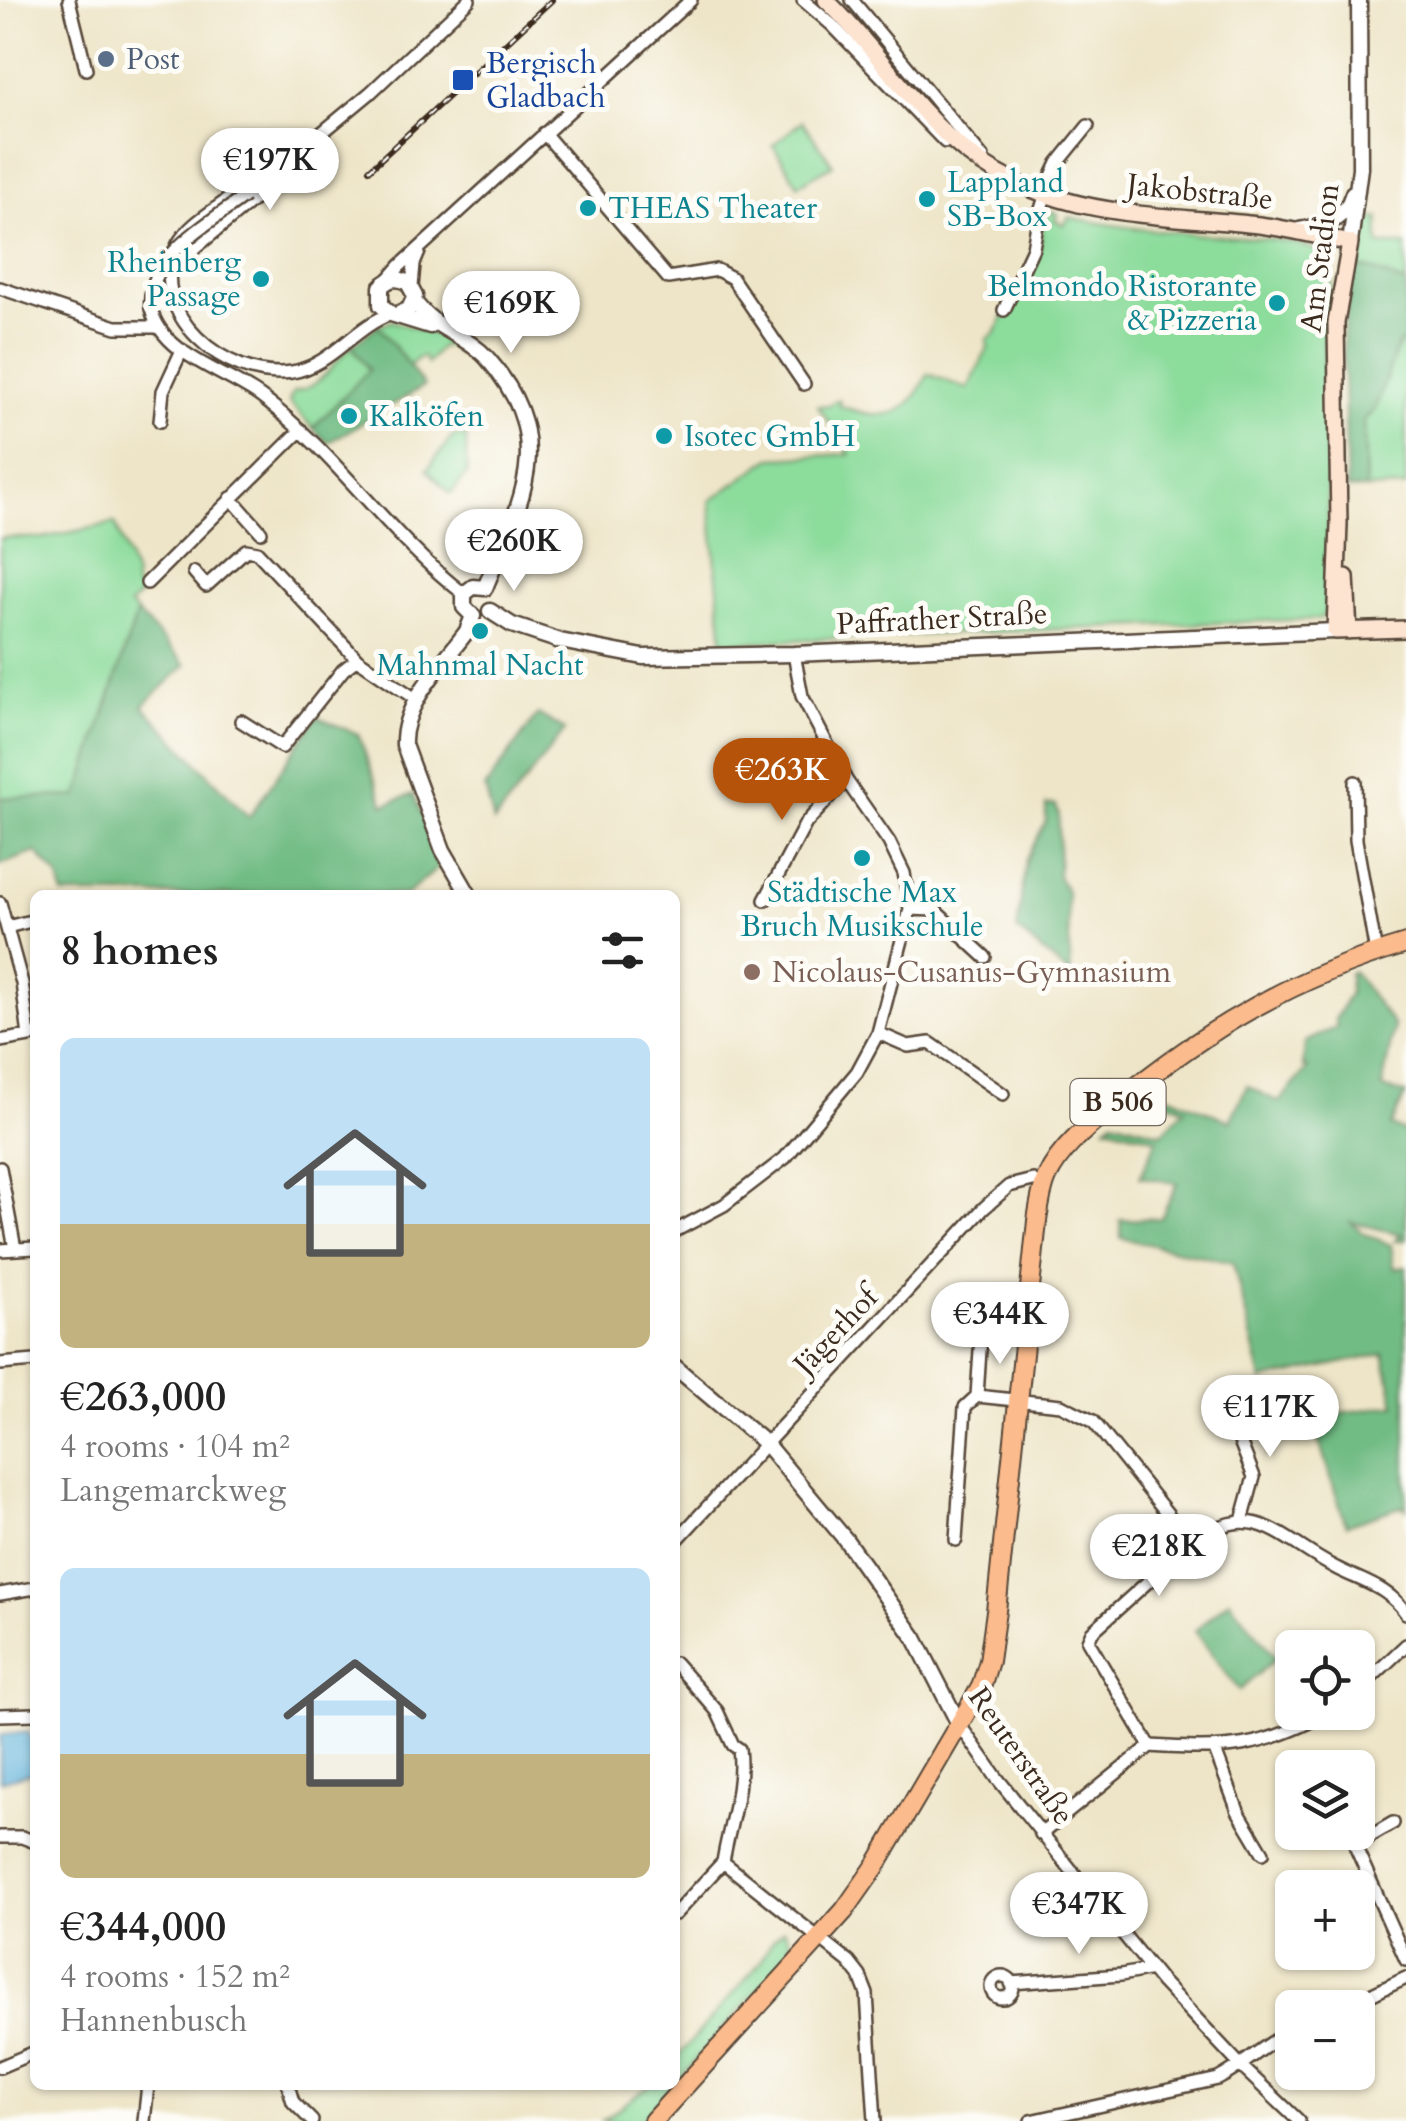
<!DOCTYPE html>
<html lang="en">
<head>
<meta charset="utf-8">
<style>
	:root { --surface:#fff; --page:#f2f2f2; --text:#222; --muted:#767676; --accent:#b45309 }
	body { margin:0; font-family:Cardo,serif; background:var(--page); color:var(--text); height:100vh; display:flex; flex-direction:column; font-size:38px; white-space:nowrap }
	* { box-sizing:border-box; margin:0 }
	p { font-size:32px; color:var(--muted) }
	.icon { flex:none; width:55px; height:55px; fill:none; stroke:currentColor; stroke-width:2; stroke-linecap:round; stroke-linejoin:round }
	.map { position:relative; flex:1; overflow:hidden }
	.drawer { position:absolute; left:30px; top:890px; width:650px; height:1200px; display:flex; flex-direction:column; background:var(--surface); border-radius:15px; box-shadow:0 2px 8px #0004 }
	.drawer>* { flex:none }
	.fabs { position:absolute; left:1275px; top:1630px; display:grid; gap:20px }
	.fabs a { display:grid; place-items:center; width:100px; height:100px; border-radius:15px; background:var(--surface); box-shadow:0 2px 8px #0004; font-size:50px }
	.price { position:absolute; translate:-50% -85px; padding:0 22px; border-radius:35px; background:#fff; color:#222; font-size:32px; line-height:65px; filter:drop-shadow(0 2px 5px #0008) }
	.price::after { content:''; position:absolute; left:50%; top:60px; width:30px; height:22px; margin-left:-15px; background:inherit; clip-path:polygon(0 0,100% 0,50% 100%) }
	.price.on { background:var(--accent); color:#fff }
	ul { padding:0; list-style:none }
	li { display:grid; align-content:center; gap:20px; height:530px; padding:0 30px }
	li span { display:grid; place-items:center; height:310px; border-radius:15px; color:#555 }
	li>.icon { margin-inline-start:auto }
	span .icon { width:180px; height:180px; fill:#fffc; stroke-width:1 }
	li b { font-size:42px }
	h2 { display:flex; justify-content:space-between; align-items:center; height:120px; padding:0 30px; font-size:42px }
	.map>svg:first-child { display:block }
	.green { fill:#8cdc9c; stroke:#64835d; stroke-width:2.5 }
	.forest { fill:#71bc84; stroke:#567351; stroke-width:2.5 }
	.water { fill:#61b2dc; stroke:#4e6e7d; stroke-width:2.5 }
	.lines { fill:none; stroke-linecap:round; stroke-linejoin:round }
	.minor-casing { stroke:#564638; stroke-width:16 }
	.tertiary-casing { stroke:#564638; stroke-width:19 }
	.secondary-casing { stroke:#564638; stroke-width:20 }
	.primary-casing { stroke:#564638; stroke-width:22 }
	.minor { stroke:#fff; stroke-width:11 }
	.tertiary { stroke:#fff; stroke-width:14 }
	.secondary { stroke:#fde4d1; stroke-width:15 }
	.primary { stroke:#fbbb8c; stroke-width:18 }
	.rail-casing { stroke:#3b2a1e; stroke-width:6 }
	.rail { stroke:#fdfcf7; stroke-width:2.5; stroke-dasharray:8; stroke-linecap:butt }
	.minor-bridge-casing { stroke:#564638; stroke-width:16; stroke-linecap:butt }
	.minor-bridge { stroke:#fff; stroke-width:11 }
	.service-dot { fill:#5c6f8a; stroke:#fdfcf7; stroke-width:4 }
	.transit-dot { fill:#1a4fb4; stroke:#fdfcf7; stroke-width:4 }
	.culture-dot { fill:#0f9aa8; stroke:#fdfcf7; stroke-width:4 }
	.education-dot { fill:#8d6e63; stroke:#fdfcf7; stroke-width:4 }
	.labels { text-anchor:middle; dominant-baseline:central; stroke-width:10; stroke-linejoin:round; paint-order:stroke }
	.shield { fill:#fdfcf7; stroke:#75695f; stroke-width:2.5 }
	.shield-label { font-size:28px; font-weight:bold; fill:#3b2a1e }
	.service-label { font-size:30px; fill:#4e5e75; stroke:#fdfcf7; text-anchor:start }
	.transit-label { font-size:30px; fill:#164399; stroke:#fdfcf7; text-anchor:start }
	.culture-label { font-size:30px; fill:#0d838f; stroke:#fdfcf7; text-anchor:start }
	.street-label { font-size:30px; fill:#3b2a1e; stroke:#fdfcf7 }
	.education-label { font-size:30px; fill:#785e54; stroke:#fdfcf7; text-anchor:start }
</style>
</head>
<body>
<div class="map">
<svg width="1406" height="2121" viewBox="0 0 1406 2121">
	<rect width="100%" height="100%" fill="#fdfcf7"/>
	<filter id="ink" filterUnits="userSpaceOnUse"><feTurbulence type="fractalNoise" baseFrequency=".01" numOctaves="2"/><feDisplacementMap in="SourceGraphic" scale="20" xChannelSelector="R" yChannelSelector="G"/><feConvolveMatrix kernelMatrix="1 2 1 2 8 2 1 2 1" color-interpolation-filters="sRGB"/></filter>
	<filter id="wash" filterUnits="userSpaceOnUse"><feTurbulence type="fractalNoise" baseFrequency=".0048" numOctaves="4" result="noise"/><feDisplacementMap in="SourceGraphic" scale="40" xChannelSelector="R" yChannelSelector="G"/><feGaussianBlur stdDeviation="2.25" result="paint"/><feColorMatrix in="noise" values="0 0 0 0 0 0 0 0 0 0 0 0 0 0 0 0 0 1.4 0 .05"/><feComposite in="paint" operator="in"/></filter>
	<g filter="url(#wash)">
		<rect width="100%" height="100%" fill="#eee5c8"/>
		<!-- green -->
		<path class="green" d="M 802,121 L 833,165 L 798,185 L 773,145 Z
			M 1051,211 L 1058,214 L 1055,220 L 1064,225 L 1069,217 C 1110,226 1151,230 1193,234 C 1231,238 1299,234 1331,259 L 1332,276 L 1324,339 L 1329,538 L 1325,615 L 1318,619 L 723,643 L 710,501 L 771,458 L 850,454 L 818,406 L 829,405 L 839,399 L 840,406 C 885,421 907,420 928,374 L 968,389 L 988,348 L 987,339 L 995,334 L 1040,246 L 1043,222 Z
			M 1379,218 L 1379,245 L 1406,245 L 1406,284 L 1370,270 L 1355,268 L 1364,219 Z
			M 392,321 L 445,338 L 465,351 L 456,353 L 451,347 L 441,346 L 427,364 L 424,357 L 420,357 L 409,366 L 378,325 Z
			M 1399,343 L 1406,343 L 1406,487 L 1366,489 L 1364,420 L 1375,409 Z
			M 352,346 L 370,370 L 313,428 L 289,402 L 293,392 C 324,387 330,364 352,346 Z
			M 466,435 L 467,474 L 451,494 L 427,470 L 453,436 Z
			M 115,523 L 135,576 L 135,586 L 142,593 L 130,605 L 137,613 L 78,796 L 0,798 L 0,538 L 43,538 Z
			M 784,1929 L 792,1942 L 789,1955 L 675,2083 L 675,2060 L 759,1964 L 773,1939 Z
			M 650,2085 L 673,2085 L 641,2121 L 602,2121 Z"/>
		<!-- forest -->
		<path class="forest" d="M 1356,268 L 1370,269 L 1406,284 L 1406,343 L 1399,343 L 1375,409 L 1364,420 L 1366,489 L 1347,489 L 1343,339 L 1348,298 Z
			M 378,325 L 424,386 L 328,443 L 313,428 L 369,370 L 352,346 Z
			M 137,613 L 186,665 L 143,706 L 249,817 L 317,717 L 358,734 L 384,805 L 413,794 L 443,864 L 406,895 L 63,895 L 59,878 L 36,852 L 0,865 L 0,798 L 78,796 Z
			M 538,714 L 565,730 L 494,822 L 485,788 Z
			M 1046,805 L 1056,805 L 1059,815 L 1058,876 L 1067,892 L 1071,976 L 1017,930 L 1026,860 L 1046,821 Z
			M 1353,971 L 1394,1026 L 1382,1088 L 1406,1094 L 1391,1126 L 1406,1132 L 1406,1240 L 1395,1241 L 1401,1234 L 1351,1222 L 1363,1233 L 1391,1245 L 1394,1268 L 1406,1267 L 1406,1509 L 1403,1506 L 1346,1525 L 1311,1417 L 1395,1405 L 1384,1354 L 1262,1380 L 1233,1263 L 1121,1238 L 1120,1220 L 1161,1218 L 1177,1183 L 1140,1177 L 1157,1139 L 1106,1126 L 1113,1120 L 1162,1133 L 1185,1109 L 1147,1093 L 1152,1088 L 1230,1121 L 1247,1086 L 1279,1102 L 1308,1068 L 1303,1067 L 1305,1042 L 1337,1027 L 1335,1020 L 1350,992 L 1349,973 Z
			M 1229,1600 L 1276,1658 L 1239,1691 L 1195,1631 Z"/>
		<!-- water -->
		<path class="water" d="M 28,1732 L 35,1747 L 35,1772 L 0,1781 L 0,1735 Z"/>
	</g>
	<g filter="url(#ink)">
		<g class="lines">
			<!-- minor casing -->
			<g class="minor-casing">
				<path id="minor" d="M 69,0 L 86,69
					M 803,0 L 832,25 L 945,142
					M 852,0 L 983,158
					M 544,133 L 668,278 L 717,270 L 732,278 L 804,384
					M 275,171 C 255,176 240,190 223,203 C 208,214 187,227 178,244 C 142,312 227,382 292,372 C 331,366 355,326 391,314
					M 272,174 L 370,93 L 469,0
					M 172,267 L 280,178
					M 387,281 L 400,266 L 691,0
					M 412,287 L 414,264 L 419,252
					M 0,288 L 116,327 L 157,327
					M 151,309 C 163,356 226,371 261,397 C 338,454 389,537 464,594
					M 1004,310 L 1033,248 L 1038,219 L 1050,180 L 1058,163 L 1088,126
					M 160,421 L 163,391 L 182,350
					M 231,498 L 261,532
					M 194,572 L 206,586 L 246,550 L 257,552 L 357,659
					M 147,583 L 301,430
					M 241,721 L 282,747 L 343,670 L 357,659 L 417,700
					M 1355,782 L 1356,840 L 1376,953
					M 765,900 L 806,823 L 846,780
					M 0,903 L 22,983 L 29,1036
					M 910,909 L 934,910 L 985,957
					M 7,927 L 35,920
					M 878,1033 L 908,1046 L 930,1043 L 1003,1094
					M 0,1041 L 35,1035
					M 0,1168 L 15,1249
					M 675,1231 L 724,1205 L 785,1158 L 857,1072 L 878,1033 L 910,909 L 904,873 L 889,842 L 846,780 L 802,696 L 794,654
					M 0,1250 L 35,1248
					M 0,1364 L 35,1361
					M 977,1396 L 1061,1405 L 1093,1421 L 1191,1543 L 1092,1632 L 1088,1641 L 1150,1746 L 1041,1834
					M 1225,1403 L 1254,1477 L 1242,1521
					M 956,1540 L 965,1407 L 977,1396 L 981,1335
					M 675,1542 L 984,1208 L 1009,1186 L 1033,1180
					M 1191,1543 C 1255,1496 1279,1539 1336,1568 C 1363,1582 1388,1587 1406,1613
					M 0,1594 L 35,1588
					M 675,1663 L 717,1711 L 733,1745 L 739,1749 C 744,1789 729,1823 723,1862
					M 1358,1690 L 1406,1645
					M 0,1715 L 35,1714
					M 959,1724 L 997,1778 L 1162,1982 L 1242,2067 L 1299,2121
					M 1150,1746 C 1226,1751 1261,1749 1330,1712
					M 1215,1750 L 1238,1811 L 1263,1853
					M 1393,1823 L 1364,1840 L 1356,1848 L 1406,1960
					M 0,1837 L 22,1837 L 35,1842
					M 675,1914 L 723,1862 L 849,1962 L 860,1976 L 867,1994 L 875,2121
					M991 1987a11 11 0 1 1 22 0a11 11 0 1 1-22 0Z
					M 1011,1983 L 1121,1975 L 1152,1969
					M 1343,2008 L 1406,1978
					M 0,2067 L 35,2052
					M 288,2085 L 293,2102 L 312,2121
					M 144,2121 L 148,2085
					M 1031,2121 L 1218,2079 C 1245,2065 1264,2044 1292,2031"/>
			</g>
			<!-- tertiary casing -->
			<g class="tertiary-casing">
				<path id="tertiary" d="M 1299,230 C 1326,225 1344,222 1353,193
					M 1350,243 L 1360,168 L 1359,0
					M 414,301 C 432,328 466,335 487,358 C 560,441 520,502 485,588
					M 396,315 L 409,309 L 415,296 L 408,283 C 398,277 389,278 381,287 L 381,305 L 391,314 L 430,326
					M 490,611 L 512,625 L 560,641 L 643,657 L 794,654 L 1335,631
					M 473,616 L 464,607 L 464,594 L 473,587 L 485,588
					M 469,895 L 443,850 L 404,745 C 402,703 443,664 467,631 L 473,616
					M 675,1367 L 765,1443 L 845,1539 L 915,1638 L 959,1724"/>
			</g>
			<!-- secondary casing -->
			<g class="secondary-casing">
				<path id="secondary" d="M 826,0 C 876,47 913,110 966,152 C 1051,219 1158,214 1259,225 C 1290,229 1319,236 1350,243 L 1336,323 L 1339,524 L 1335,631 L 1406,629
					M 1346,577 L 1349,631"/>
			</g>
			<!-- primary casing -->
			<g class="primary-casing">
				<path id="primary" d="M 653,2121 L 844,1911 L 877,1864 L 981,1687 L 989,1661 L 996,1611 L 1037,1221 C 1039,1207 1041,1191 1047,1177 C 1062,1145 1094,1122 1120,1100 C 1208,1028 1296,976 1406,944"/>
			</g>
			<!-- minor -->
			<use href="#minor" class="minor"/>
			<!-- tertiary -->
			<use href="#tertiary" class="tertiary"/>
			<!-- secondary -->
			<use href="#secondary" class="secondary"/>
			<!-- primary -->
			<use href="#primary" class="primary"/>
			<!-- rail casing -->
			<g class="rail-casing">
				<path id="rail" d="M 369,170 L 552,0"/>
			</g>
			<!-- rail -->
			<use href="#rail" class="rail"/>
			<!-- minor-bridge casing -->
			<g class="minor-bridge-casing">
				<path id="minor-bridge" d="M 151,309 C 145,257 209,224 245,196"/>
			</g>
			<!-- minor-bridge -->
			<use href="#minor-bridge" class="minor-bridge"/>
		</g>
	</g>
	<!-- markers -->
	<circle class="service-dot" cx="106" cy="59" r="10"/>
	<rect class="transit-dot" x="451" y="68" width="24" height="24" rx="5"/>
	<g class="culture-dot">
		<circle cx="927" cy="199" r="10"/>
		<circle cx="588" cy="208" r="10"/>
		<circle cx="261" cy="279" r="10"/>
		<circle cx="1277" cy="303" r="10"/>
		<circle cx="349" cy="416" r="10"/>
		<circle cx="664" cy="436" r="10"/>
		<circle cx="480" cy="631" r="10"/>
		<circle cx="862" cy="858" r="10"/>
	</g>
	<circle class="education-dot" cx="752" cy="972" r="10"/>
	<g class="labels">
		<!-- shield labels -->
		<rect class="shield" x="1070.5" y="1079" width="95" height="46" rx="8"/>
		<g class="shield-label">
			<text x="1118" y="1102">B 506</text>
		</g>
		<!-- service labels -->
		<g class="service-label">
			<text x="126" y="59">Post</text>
		</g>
		<!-- transit labels -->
		<g class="transit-label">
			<text x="486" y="63">Bergisch<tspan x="486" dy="34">Gladbach</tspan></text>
		</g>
		<!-- culture labels -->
		<g class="culture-label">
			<text x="947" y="182">Lappland<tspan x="947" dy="34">SB-Box</tspan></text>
			<text x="608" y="208">THEAS Theater</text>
			<text x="241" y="262" text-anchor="end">Rheinberg<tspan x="241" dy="34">Passage</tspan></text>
			<text x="1257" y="286" text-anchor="end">Belmondo Ristorante<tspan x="1257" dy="34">&amp; Pizzeria</tspan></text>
			<text x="369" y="416">Kalköfen</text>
			<text x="684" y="436">Isotec GmbH</text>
			<text x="480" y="665" text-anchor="middle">Mahnmal Nacht</text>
			<text x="862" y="892" text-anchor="middle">Städtische Max<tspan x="862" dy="34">Bruch Musikschule</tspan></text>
		</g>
		<!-- street labels -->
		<g class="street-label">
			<text transform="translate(1200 192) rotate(6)">Jakobstraße</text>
			<text transform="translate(1320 258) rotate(-83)">Am Stadion</text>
			<text transform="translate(942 619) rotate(-3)">Paffrather Straße</text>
			<text transform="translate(836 1331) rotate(-47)">Jägerhof</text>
			<text transform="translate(1021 1756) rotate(55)">Reuterstraße</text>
		</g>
		<!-- education labels -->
		<g class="education-label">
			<text x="772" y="972">Nicolaus-Cusanus-Gymnasium</text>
		</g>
	</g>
</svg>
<div class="fabs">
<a><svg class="icon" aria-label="locate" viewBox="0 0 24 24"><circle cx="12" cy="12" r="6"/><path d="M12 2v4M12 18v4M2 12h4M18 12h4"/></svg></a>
<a><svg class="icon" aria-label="layers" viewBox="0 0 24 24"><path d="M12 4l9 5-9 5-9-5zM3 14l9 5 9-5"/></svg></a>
<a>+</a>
<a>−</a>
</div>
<b class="price" style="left:270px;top:213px">€197K</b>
<b class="price" style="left:511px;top:356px">€169K</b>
<b class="price" style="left:514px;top:594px">€260K</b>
<b class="price on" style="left:782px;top:823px">€263K</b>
<b class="price" style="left:1000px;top:1367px">€344K</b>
<b class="price" style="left:1270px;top:1460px">€117K</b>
<b class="price" style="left:1159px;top:1599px">€218K</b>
<b class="price" style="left:1079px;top:1957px">€347K</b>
<section class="drawer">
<h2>8 homes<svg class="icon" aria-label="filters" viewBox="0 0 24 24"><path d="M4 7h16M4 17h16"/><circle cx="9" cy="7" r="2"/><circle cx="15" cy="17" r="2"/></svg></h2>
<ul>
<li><span style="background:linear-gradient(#bfe0f5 60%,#c2b280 0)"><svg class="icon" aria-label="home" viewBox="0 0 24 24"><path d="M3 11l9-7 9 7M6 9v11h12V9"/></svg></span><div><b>€263,000</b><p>4 rooms · 104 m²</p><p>Langemarckweg</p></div></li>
<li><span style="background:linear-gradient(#bfe0f5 60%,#c2b280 0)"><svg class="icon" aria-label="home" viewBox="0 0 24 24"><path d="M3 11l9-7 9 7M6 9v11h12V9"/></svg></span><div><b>€344,000</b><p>4 rooms · 152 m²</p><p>Hannenbusch</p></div></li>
</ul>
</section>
</div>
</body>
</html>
